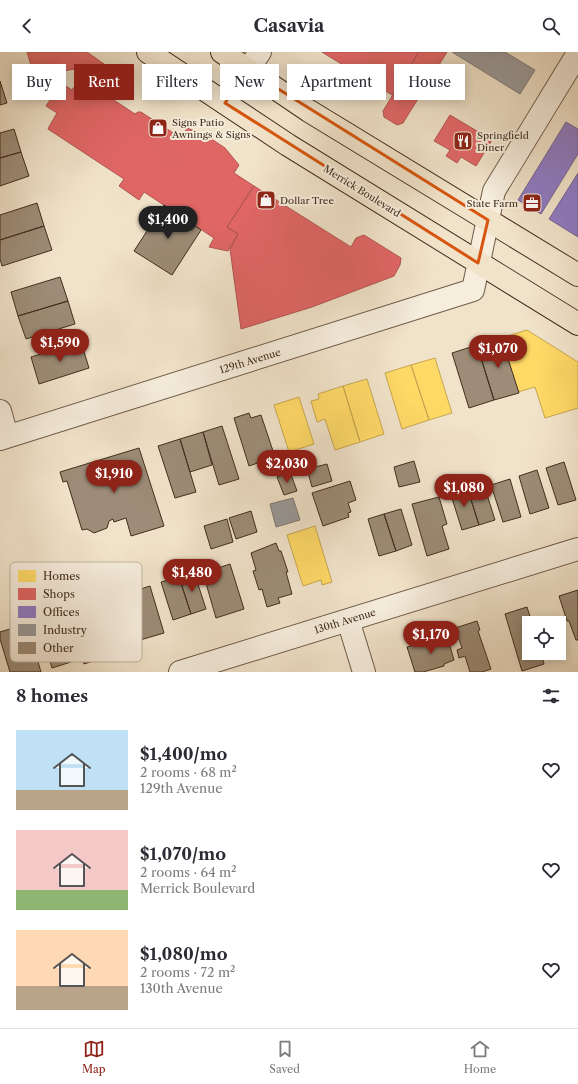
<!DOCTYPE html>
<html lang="en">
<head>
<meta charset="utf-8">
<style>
	:root { --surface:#fff; --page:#f2f2f3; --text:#2b2b33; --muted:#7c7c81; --line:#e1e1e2; --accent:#8f2418 }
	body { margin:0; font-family:"Libre Caslon Text",serif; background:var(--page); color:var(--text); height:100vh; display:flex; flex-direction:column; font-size:15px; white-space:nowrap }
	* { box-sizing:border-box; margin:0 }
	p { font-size:13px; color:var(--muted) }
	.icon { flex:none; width:22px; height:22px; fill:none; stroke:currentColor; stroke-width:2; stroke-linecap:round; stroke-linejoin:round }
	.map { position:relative; height:620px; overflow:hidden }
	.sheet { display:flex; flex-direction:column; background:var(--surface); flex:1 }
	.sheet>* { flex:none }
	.guide { position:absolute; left:12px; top:12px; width:554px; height:36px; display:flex; gap:8px }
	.tools { position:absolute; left:522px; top:564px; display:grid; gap:8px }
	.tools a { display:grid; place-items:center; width:44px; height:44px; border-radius:0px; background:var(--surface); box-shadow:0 2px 10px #0003; font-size:20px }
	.price { position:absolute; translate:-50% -34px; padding:0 9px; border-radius:14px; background:var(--accent); color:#fff; font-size:13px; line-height:26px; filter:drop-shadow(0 1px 2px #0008) }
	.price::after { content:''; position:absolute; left:50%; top:24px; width:12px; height:9px; margin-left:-6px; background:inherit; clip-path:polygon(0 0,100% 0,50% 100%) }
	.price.current { background:#222; color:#fff }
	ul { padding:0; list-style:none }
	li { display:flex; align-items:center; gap:12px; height:100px; padding:0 16px }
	li span { display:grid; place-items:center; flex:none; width:112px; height:80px; border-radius:0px; color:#555 }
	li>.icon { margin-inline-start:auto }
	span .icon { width:48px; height:48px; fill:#fffc; stroke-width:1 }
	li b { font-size:17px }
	h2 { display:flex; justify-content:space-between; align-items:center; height:48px; padding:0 16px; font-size:17px }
	.pill { padding:0 14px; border-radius:0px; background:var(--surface); box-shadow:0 2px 10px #0003; font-size:14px; line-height:36px }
	.pill.current { background:var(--accent); color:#fff }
	header { display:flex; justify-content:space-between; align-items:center; height:52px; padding:0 16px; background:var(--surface); font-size:18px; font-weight:700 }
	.tabs { display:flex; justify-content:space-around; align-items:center; height:56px; border-top:1px solid var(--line); background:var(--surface); font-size:11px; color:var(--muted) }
	.tabs a { display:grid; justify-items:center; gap:2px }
	.tabs .current { color:var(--accent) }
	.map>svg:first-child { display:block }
	.homes { fill:#ffd966; stroke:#c6a650 }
	.shops { fill:#e06666; stroke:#b15550 }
	.offices { fill:#8e7cc3; stroke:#776591 }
	.industry { fill:#999; stroke:#7f7974 }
	.building { fill:#9d8c77; stroke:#422e1d }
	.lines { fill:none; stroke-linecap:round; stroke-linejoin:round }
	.street-casing { stroke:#6e5b48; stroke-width:24 }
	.primary-casing { stroke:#422e1d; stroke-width:24 }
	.street { stroke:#f6eddd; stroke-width:22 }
	.primary { stroke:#f1e3ca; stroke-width:22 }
	.marked { fill:none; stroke:#d7550e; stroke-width:3; stroke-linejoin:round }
	.labels { text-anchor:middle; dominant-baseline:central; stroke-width:4; stroke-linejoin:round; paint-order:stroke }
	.poi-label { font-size:10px; fill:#422e1d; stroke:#f6eddd; text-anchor:start }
	.street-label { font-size:10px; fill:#422e1d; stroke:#f6eddd }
	.key { fill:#f6eddd; stroke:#c0b4a3; stroke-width:1 }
	.key-label { font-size:11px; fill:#422e1d }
</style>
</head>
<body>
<header><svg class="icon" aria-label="back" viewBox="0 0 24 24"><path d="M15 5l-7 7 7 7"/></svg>Casavia<svg class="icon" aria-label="search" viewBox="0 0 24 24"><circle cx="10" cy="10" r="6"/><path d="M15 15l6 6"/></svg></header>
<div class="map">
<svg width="578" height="620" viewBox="0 0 578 620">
	<rect width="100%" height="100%" fill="#f1e3ca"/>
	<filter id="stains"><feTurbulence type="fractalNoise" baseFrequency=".005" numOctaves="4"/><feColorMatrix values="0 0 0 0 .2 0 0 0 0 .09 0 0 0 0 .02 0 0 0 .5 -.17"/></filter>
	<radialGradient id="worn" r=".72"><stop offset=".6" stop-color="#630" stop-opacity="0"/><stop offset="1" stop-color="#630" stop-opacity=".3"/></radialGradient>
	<!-- homes -->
	<path class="homes" d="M 527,278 L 578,310 L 578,356 L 545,366 L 535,335 L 518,340 L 501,286 Z
		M 435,306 L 452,361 L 429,368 L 411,313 Z
		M 411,313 L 429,368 L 402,377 L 385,321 Z
		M 367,327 L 384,382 L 360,390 L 343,334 Z
		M 343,334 L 360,390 L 335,398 L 325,367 L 317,370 L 311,349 L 319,347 L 318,342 Z
		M 299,345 L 314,392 L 289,400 L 274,353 Z
		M 315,474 L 332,530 L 322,533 L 321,528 L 303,534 L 287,483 Z"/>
	<!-- shops -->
	<path class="shops" d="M 27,0 L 87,0 L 104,12 L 34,24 Z
		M 322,0 L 419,0 L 392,43 Z
		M 419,0 L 447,0 L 403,71 L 397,73 L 384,65 L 383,59 Z
		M 61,31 L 72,38 L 76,33 L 88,31 L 135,62 L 138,60 L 141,60 L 181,86 L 187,76 L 207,84 L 225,96 L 239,113 L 234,121 L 254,134 L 227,175 L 238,182 L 228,199 L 209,195 L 214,186 L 144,140 L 139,148 L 119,134 L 124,127 L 48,77 L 50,73 L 57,61 L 46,54 Z
		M 450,63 L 492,88 L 476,114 L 461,105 L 457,111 L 446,104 L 450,98 L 434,89 Z
		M 254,134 L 351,195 L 356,186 L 364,183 L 401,206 L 400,213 L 394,224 L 312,255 L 241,277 L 230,197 L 238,182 L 227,175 Z"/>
	<!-- offices -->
	<path class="offices" d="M 566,70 L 578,77 L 578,102 L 541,162 L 518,148 Z
		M 578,121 L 578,185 L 549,167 Z"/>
	<!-- industry -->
	<path class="industry" d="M 452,0 L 505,0 L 535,18 L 520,42 Z
		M 293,446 L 300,468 L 276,475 L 270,452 Z"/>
	<!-- building -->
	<path class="building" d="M 0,29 L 7,51 L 0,53 Z
		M 14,77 L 21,100 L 0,106 L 0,81 Z
		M 21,100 L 29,124 L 0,134 L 0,106 Z
		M 37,151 L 44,174 L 0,188 L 0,163 Z
		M 164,153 L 201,178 L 172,223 L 134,199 Z
		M 44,174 L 52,198 L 2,214 L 0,207 L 0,188 Z
		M 60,225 L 68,249 L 18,264 L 11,240 Z
		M 68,249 L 75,272 L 26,287 L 18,264 Z
		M 501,285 L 519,341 L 494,348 L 477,293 Z
		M 81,290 L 89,316 L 39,332 L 31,305 Z
		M 477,293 L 494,348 L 469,356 L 452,301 Z
		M 249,361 L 251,366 L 261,363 L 275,405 L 249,414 L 234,366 Z
		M 222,374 L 239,427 L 219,433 L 203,380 Z
		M 203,380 L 212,413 L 190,420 L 180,387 Z
		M 180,387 L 196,440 L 175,446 L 158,394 Z
		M 139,396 L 164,474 L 131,484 L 126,466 L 114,470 L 113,467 L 109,469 L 107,476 L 94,481 L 87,477 L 82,478 L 67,429 L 63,430 L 60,420 Z
		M 414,409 L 420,430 L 399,435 L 394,415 Z
		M 564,410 L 576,448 L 558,453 L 546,416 Z
		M 327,412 L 332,429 L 312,435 L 307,417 Z
		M 537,418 L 549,456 L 530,462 L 519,424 Z
		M 290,420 L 297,439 L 284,443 L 277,425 Z
		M 510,427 L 521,465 L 503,470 L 491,433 Z
		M 350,429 L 356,448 L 348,451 L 351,460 L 348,461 L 349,465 L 323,474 L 312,441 Z
		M 483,430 L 495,468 L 479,473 L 467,435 Z
		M 467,435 L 479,473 L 462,478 L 450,440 Z
		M 439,445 L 447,472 L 442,474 L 449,497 L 427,504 L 412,452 Z
		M 401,457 L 412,493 L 396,499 L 384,462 Z
		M 251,459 L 257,480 L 236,487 L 229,466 Z
		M 384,462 L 396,499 L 379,504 L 368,467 Z
		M 227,467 L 233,490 L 211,497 L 204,474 Z
		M 276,491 L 279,499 L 281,499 L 288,520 L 286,520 L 292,542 L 278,546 L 280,551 L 267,555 L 262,537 L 259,538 L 253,519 L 256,518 L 251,501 Z
		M 230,512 L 244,557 L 216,566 L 203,521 Z
		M 194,520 L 206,557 L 191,562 L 179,525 Z
		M 179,525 L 191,562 L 173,568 L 161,530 Z
		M 150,534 L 164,581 L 140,588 L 125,542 Z
		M 578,538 L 578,588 L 576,588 L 569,569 L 567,569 L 559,544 Z
		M 54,554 L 71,610 L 52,616 L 35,560 Z
		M 89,554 L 105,605 L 84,612 L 78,591 L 74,592 L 71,583 L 75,582 L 69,561 Z
		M 527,555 L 532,571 L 529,571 L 529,601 L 541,601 L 544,612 L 522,619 L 505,562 Z
		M 477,569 L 480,578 L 478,579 L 491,617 L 482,620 L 470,620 L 465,604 L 459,606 L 457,598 L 462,596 L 455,576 Z
		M 27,572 L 41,620 L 10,620 L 0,587 L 0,580 Z
		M 447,584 L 454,608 L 444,612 L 444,614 L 423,620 L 415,620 L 407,595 L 436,586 L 436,588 Z"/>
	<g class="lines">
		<!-- street casing -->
		<g class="street-casing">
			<path id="street" d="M 225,51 L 260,0
				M 0,359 L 7,384
				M 0,387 L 473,238 L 494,139 L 578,1
				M 348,568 L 364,620
				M 180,620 L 578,497"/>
		</g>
		<!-- primary casing -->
		<g class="primary-casing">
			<path id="primary" d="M 148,0 L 288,93 L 578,272
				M 222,0 L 309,59 L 578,223"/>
		</g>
		<!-- street -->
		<use href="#street" class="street"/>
		<!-- primary -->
		<use href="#primary" class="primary"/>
	</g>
	<!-- marked area -->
	<path class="marked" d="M 248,18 L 488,168 L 478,211 L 225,51 Z"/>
	<!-- icons -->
	<defs>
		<g id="shop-square" transform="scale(1)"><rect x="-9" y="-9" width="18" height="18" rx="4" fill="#8f2418" stroke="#f6eddd"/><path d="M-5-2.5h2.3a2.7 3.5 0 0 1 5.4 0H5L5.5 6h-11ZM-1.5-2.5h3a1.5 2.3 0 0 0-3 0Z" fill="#fff"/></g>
		<g id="restaurant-square" transform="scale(1)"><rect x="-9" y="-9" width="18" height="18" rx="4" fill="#8f2418" stroke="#f6eddd"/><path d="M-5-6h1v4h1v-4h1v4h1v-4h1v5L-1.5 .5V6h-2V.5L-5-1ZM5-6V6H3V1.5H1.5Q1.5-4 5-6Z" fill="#fff"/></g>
		<g id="office-square" transform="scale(1)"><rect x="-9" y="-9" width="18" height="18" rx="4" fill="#8f2418" stroke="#f6eddd"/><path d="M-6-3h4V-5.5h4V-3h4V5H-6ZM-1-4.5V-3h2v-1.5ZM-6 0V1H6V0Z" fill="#fff"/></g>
	</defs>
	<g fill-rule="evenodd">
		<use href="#shop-square" x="158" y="76"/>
		<use href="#restaurant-square" x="463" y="89"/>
		<use href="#shop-square" x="266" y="148"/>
		<use href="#office-square" x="532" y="151"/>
	</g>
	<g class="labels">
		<!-- poi labels -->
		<g class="poi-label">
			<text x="172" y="70">Signs Patio<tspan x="172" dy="12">Awnings &amp; Signs</tspan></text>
			<text x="477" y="83">Springfield<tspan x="477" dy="12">Diner</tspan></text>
			<text x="280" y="148">Dollar Tree</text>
			<text x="518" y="151" text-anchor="end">State Farm</text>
		</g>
		<!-- street labels -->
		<g class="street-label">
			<text transform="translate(362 139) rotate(32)">Merrick Boulevard</text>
			<text transform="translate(250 309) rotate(-17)">129th Avenue</text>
			<text transform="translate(345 569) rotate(-17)">130th Avenue</text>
		</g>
	</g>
	<!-- legend -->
	<rect x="10" y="510" width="132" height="100" rx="6" class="key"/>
	<rect x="18" y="518" width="18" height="12" fill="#ffd966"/>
	<rect x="18" y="536" width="18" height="12" fill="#e06666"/>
	<rect x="18" y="554" width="18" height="12" fill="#8e7cc3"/>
	<rect x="18" y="572" width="18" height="12" fill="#999"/>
	<rect x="18" y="590" width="18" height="12" fill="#9d8c77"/>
	<g class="key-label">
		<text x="43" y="528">Homes</text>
		<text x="43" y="546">Shops</text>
		<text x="43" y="564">Offices</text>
		<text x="43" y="582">Industry</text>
		<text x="43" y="600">Other</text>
	</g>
	<rect width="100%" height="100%" filter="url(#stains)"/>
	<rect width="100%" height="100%" fill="url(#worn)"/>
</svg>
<div class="tools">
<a><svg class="icon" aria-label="locate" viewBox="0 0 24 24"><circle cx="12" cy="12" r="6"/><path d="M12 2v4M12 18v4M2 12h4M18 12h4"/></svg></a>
</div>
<b class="price current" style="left:168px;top:188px">$1,400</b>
<b class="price" style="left:60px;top:311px">$1,590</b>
<b class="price" style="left:498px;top:317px">$1,070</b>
<b class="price" style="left:287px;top:432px">$2,030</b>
<b class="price" style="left:114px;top:442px">$1,910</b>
<b class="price" style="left:464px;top:456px">$1,080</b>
<b class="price" style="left:192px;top:541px">$1,480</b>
<b class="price" style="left:431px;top:603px">$1,170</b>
<div class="guide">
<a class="pill">Buy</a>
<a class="pill current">Rent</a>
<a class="pill">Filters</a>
<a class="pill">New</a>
<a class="pill">Apartment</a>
<a class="pill">House</a>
</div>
</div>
<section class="sheet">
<h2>8 homes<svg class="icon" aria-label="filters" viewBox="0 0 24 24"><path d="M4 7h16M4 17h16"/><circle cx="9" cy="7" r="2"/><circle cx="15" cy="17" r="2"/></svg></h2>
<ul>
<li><span style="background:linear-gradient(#bfe0f5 75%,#b9a48a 0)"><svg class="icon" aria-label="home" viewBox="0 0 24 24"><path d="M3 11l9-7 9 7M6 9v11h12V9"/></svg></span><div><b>$1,400/mo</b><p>2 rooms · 68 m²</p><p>129th Avenue</p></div><svg class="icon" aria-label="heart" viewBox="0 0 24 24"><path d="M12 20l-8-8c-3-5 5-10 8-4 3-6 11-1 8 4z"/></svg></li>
<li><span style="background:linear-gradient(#f6c9c9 75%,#8fb573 0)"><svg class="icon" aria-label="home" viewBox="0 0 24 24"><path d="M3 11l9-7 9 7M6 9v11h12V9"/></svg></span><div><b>$1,070/mo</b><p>2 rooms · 64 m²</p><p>Merrick Boulevard</p></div><svg class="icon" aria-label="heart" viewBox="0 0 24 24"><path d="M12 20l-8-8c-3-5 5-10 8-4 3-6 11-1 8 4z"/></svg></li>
<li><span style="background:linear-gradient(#ffd9b3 70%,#b9a48a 0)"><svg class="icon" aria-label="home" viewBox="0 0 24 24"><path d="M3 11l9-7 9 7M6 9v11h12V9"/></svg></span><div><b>$1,080/mo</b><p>2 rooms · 72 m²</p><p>130th Avenue</p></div><svg class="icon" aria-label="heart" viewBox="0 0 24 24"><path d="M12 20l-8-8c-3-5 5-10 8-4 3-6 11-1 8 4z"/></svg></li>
</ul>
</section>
<nav class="tabs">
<a class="current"><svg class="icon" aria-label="map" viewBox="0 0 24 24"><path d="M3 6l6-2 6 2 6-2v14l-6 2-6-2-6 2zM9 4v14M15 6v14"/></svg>Map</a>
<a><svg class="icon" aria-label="saved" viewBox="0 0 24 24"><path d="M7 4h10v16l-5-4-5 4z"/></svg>Saved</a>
<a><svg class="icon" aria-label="home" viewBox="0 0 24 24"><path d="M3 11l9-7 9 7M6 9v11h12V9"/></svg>Home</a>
</nav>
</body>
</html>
